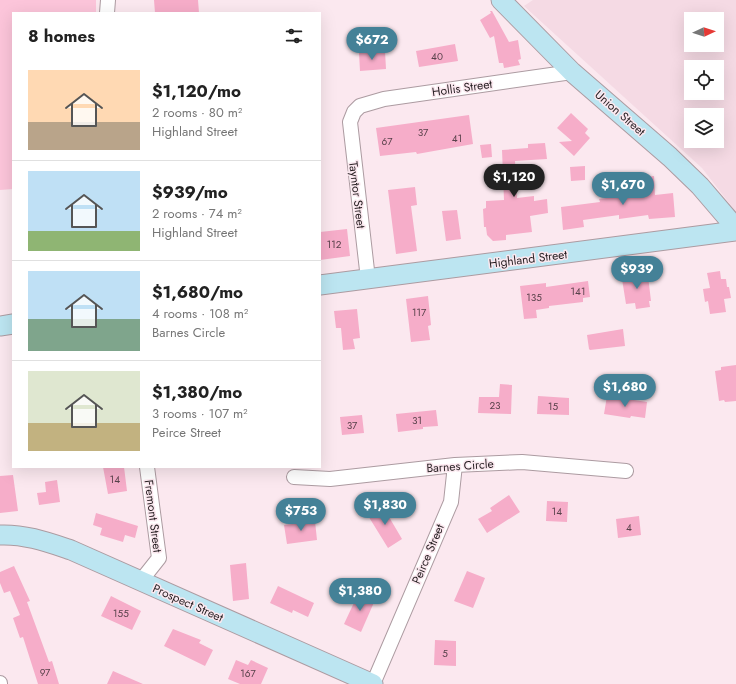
<!DOCTYPE html>
<html lang="en">
<head>
<meta charset="utf-8">
<style>
	:root { --surface:#fff; --page:#f6f6f6; --text:#222; --muted:#767676; --line:#e0e0e0; --accent:#448197 }
	body { margin:0; font-family:Jost,sans-serif; background:var(--page); color:var(--text); height:100vh; display:flex; flex-direction:column; font-size:15px; white-space:nowrap }
	* { box-sizing:border-box; margin:0 }
	p { font-size:13px; color:var(--muted) }
	.icon { flex:none; width:22px; height:22px; fill:none; stroke:currentColor; stroke-width:2; stroke-linecap:round; stroke-linejoin:round }
	.map { position:relative; flex:1; overflow:hidden }
	.details { position:absolute; left:12px; top:12px; width:309px; height:456px; display:flex; flex-direction:column; background:var(--surface); border-radius:0px; box-shadow:0 4px 16px #0002 }
	.details>* { flex:none }
	.needle { width:26px; rotate:86deg }
	.fabs { position:absolute; left:684px; top:12px; display:grid; gap:8px }
	.fabs a { display:grid; place-items:center; width:40px; height:40px; border-radius:0px; background:var(--surface); box-shadow:0 4px 16px #0002; font-size:20px }
	.price { position:absolute; translate:-50% -34px; padding:0 9px; border-radius:14px; background:var(--accent); color:#fff; font-size:13px; line-height:26px; filter:drop-shadow(0 1px 2px #0008) }
	.price::after { content:''; position:absolute; left:50%; top:24px; width:12px; height:9px; margin-left:-6px; background:inherit; clip-path:polygon(0 0,100% 0,50% 100%) }
	.price.current { background:#222; color:#fff }
	ul { padding:0; list-style:none }
	li { display:flex; align-items:center; gap:12px; height:100px; padding:0 16px }
	li+li { border-top:1px solid var(--line) }
	li span { display:grid; place-items:center; flex:none; width:112px; height:80px; border-radius:0px; color:#555 }
	li>.icon { margin-inline-start:auto }
	span .icon { width:48px; height:48px; fill:#fffc; stroke-width:1 }
	li b { font-size:17px }
	h2 { display:flex; justify-content:space-between; align-items:center; height:48px; padding:0 16px; font-size:17px }
	.map>svg:first-child { display:block }
	.built { fill:#f5dae4; fill-rule:evenodd }
	.green { fill:#fcc5da }
	.building { fill:#f6adc9 }
	.lines { fill:none; stroke-linecap:round; stroke-linejoin:round }
	.street-casing { stroke:#ac9ba1; stroke-width:16 }
	.secondary-casing { stroke:#ac9ba1; stroke-width:21 }
	.street { stroke:#fff; stroke-width:14 }
	.secondary { stroke:#bce5f1; stroke-width:19 }
	.labels { text-anchor:middle; dominant-baseline:central; stroke-width:3; stroke-linejoin:round; paint-order:stroke }
	.number-label { font-size:10px; fill:#59424b }
	.street-label { font-size:12px; fill:#251e21; stroke:#fbe8ef }
</style>
</head>
<body>
<div class="map">
<svg width="736" height="684" viewBox="0 0 736 684">
	<rect width="100%" height="100%" fill="#fbe8ef"/>
	<!-- built -->
	<path class="built" d="M 533,0 L 736,0 L 736,212 L 702,168 L 524,6 ZM 691,19 L 717,19 L 717,45 L 691,45 ZM 691,67 L 717,67 L 717,93 L 691,93 ZM 691,115 L 717,115 L 717,141 L 691,141 Z"/>
	<!-- green -->
	<path class="green" d="M 0,0 L 96,0 L 96,13 L 13,13 L 13,189 L 0,190 Z"/>
	<!-- building -->
	<path class="building" d="M 154,0 L 198,0 L 199,13 L 155,13 Z
		M 490,11 L 492,11 L 509,42 L 518,40 L 521,59 L 518,60 L 520,65 L 504,68 L 503,63 L 499,63 L 494,36 L 490,38 L 480,20 L 491,13 Z
		M 455,44 L 458,61 L 419,67 L 416,51 Z
		M 385,51 L 386,69 L 360,71 L 359,53 Z
		M 571,113 L 588,129 L 585,133 L 590,138 L 574,156 L 559,142 L 572,141 L 557,128 Z
		M 469,115 L 473,144 L 417,154 L 416,152 L 380,156 L 376,128 Z
		M 545,143 L 547,159 L 515,161 L 517,198 L 534,196 L 534,201 L 547,199 L 548,213 L 530,216 L 532,232 L 506,235 L 506,240 L 493,241 L 487,235 L 486,227 L 484,227 L 483,209 L 486,208 L 486,201 L 504,200 L 502,150 L 528,148 L 528,144 Z
		M 491,144 L 492,157 L 482,158 L 480,145 Z
		M 585,166 L 585,180 L 571,181 L 570,167 Z
		M 654,176 L 655,195 L 673,193 L 675,217 L 649,219 L 648,215 L 619,219 L 619,215 L 583,220 L 584,227 L 563,230 L 561,207 L 600,202 L 599,199 L 637,194 L 636,178 Z
		M 415,187 L 417,205 L 411,206 L 417,251 L 396,254 L 388,190 Z
		M 457,210 L 461,239 L 446,241 L 442,211 Z
		M 347,229 L 350,256 L 320,260 L 320,232 Z
		M 720,271 L 721,279 L 726,279 L 727,287 L 729,287 L 731,298 L 724,299 L 726,312 L 710,314 L 708,301 L 705,302 L 703,289 L 710,288 L 707,273 Z
		M 645,273 L 646,276 L 648,276 L 651,301 L 649,301 L 650,307 L 636,309 L 635,303 L 626,304 L 622,279 L 625,279 L 624,276 Z
		M 588,281 L 590,297 L 583,298 L 583,302 L 549,306 L 549,308 L 536,310 L 537,318 L 524,319 L 520,286 L 546,283 L 546,287 Z
		M 428,296 L 431,325 L 428,326 L 430,340 L 411,342 L 406,299 Z
		M 357,309 L 360,338 L 353,339 L 355,349 L 343,350 L 341,328 L 336,328 L 334,311 Z
		M 623,329 L 625,346 L 590,350 L 589,349 L 587,335 Z
		M 736,365 L 736,401 L 725,402 L 724,400 L 719,401 L 715,371 L 721,370 L 721,367 Z
		M 500,384 L 512,385 L 511,414 L 478,413 L 479,397 L 499,397 Z
		M 538,396 L 569,398 L 569,415 L 537,414 Z
		M 607,396 L 647,402 L 645,418 L 631,416 L 630,418 L 604,414 Z
		M 436,410 L 438,426 L 423,427 L 423,429 L 398,432 L 396,414 Z
		M 362,415 L 364,433 L 342,435 L 340,417 Z
		M 103,467 L 124,467 L 127,491 L 108,494 Z
		M 13,475 L 18,511 L 0,513 L 0,476 Z
		M 57,480 L 60,502 L 39,505 L 37,493 L 46,492 L 45,482 Z
		M 509,495 L 520,512 L 487,533 L 478,519 L 492,511 L 490,508 Z
		M 547,501 L 568,502 L 567,522 L 546,521 Z
		M 382,505 L 402,539 L 388,548 L 367,514 Z
		M 96,513 L 138,526 L 135,538 L 125,535 L 123,542 L 100,535 L 102,528 L 93,525 Z
		M 639,516 L 641,535 L 618,538 L 616,519 Z
		M 315,521 L 317,540 L 287,544 L 284,525 Z
		M 246,563 L 249,599 L 233,601 L 230,565 Z
		M 14,566 L 30,601 L 27,602 L 49,662 L 52,661 L 59,684 L 38,684 L 23,637 L 20,638 L 13,618 L 20,615 L 10,591 L 4,593 L 0,583 L 0,572 Z
		M 467,571 L 485,578 L 473,608 L 454,601 Z
		M 278,586 L 314,603 L 308,617 L 293,610 L 292,613 L 270,603 Z
		M 359,592 L 375,600 L 361,632 L 344,624 Z
		M 111,596 L 141,611 L 132,630 L 101,616 Z
		M 173,629 L 201,640 L 199,643 L 213,650 L 205,666 L 164,646 Z
		M 435,640 L 456,641 L 456,666 L 434,665 Z
		M 236,660 L 248,665 L 251,660 L 268,668 L 261,684 L 240,684 L 228,679 Z
		M 113,671 L 143,684 L 107,684 Z"/>
	<g class="lines">
		<!-- street casing -->
		<g class="street-casing">
			<path id="street" d="M 107,13 L 108,0
				M 368,279 L 350,122 L 354,112 L 360,106 L 384,99 L 572,72
				M 294,477 L 330,479 L 455,465 L 522,462 L 626,471
				M 140,582 L 159,558 L 147,467
				M 0,683 L 0,684
				M 373,684 L 451,502 L 455,465"/>
		</g>
		<!-- secondary casing -->
		<g class="secondary-casing">
			<path id="secondary" d="M 501,0 L 572,72 L 670,157 L 700,186 L 736,228
				M 320,285 L 736,231
				M 0,326 L 13,324
				M 0,535 C 25,534 47,542 71,550 L 373,684"/>
		</g>
		<!-- street -->
		<use href="#street" class="street"/>
		<!-- secondary -->
		<use href="#secondary" class="secondary"/>
	</g>
	<g class="labels">
		<!-- number labels -->
		<g class="number-label">
			<text x="437" y="56">40</text>
			<text x="423" y="132">37</text>
			<text x="457" y="138">41</text>
			<text x="387" y="141">67</text>
			<text x="334" y="244">112</text>
			<text x="578" y="291">141</text>
			<text x="534" y="297">135</text>
			<text x="419" y="312">117</text>
			<text x="495" y="405">23</text>
			<text x="553" y="406">15</text>
			<text x="417" y="420">31</text>
			<text x="352" y="425">37</text>
			<text x="115" y="479">14</text>
			<text x="557" y="511">14</text>
			<text x="629" y="527">4</text>
			<text x="121" y="613">155</text>
			<text x="445" y="653">5</text>
			<text x="45" y="672">97</text>
			<text x="248" y="673">167</text>
		</g>
		<!-- street labels -->
		<g class="street-label">
			<text transform="translate(462 88) rotate(-8)">Hollis Street</text>
			<text transform="translate(620 113) rotate(41)">Union Street</text>
			<text transform="translate(357 195) rotate(83)">Tayntor Street</text>
			<text transform="translate(528 259) rotate(-7)">Highland Street</text>
			<text transform="translate(460 466) rotate(-4)">Barnes Circle</text>
			<text transform="translate(153 516) rotate(83)">Fremont Street</text>
			<text transform="translate(428 554) rotate(-67)">Peirce Street</text>
			<text transform="translate(188 603) rotate(24)">Prospect Street</text>
		</g>
	</g>
</svg>
<div class="fabs">
<a><svg class="needle" viewBox="-14 -14 28 28"><path d="M0-13l5 13h-10z" fill="#e53935"/><path d="M0 13l5-13h-10z" fill="#767676"/></svg></a>
<a><svg class="icon" aria-label="locate" viewBox="0 0 24 24"><circle cx="12" cy="12" r="6"/><path d="M12 2v4M12 18v4M2 12h4M18 12h4"/></svg></a>
<a><svg class="icon" aria-label="layers" viewBox="0 0 24 24"><path d="M12 4l9 5-9 5-9-5zM3 14l9 5 9-5"/></svg></a>
</div>
<b class="price" style="left:372px;top:61px">$672</b>
<b class="price current" style="left:514px;top:198px">$1,120</b>
<b class="price" style="left:623px;top:206px">$1,670</b>
<b class="price" style="left:637px;top:290px">$939</b>
<b class="price" style="left:625px;top:408px">$1,680</b>
<b class="price" style="left:385px;top:526px">$1,830</b>
<b class="price" style="left:301px;top:532px">$753</b>
<b class="price" style="left:360px;top:612px">$1,380</b>
<section class="details">
<h2>8 homes<svg class="icon" aria-label="filters" viewBox="0 0 24 24"><path d="M4 7h16M4 17h16"/><circle cx="9" cy="7" r="2"/><circle cx="15" cy="17" r="2"/></svg></h2>
<ul>
<li><span style="background:linear-gradient(#ffd9b3 65%,#b9a48a 0)"><svg class="icon" aria-label="home" viewBox="0 0 24 24"><path d="M3 11l9-7 9 7M6 9v11h12V9"/></svg></span><div><b>$1,120/mo</b><p>2 rooms · 80 m²</p><p>Highland Street</p></div></li>
<li><span style="background:linear-gradient(#bfe0f5 75%,#8fb573 0)"><svg class="icon" aria-label="home" viewBox="0 0 24 24"><path d="M3 11l9-7 9 7M6 9v11h12V9"/></svg></span><div><b>$939/mo</b><p>2 rooms · 74 m²</p><p>Highland Street</p></div></li>
<li><span style="background:linear-gradient(#bfe0f5 60%,#7fa58c 0)"><svg class="icon" aria-label="home" viewBox="0 0 24 24"><path d="M3 11l9-7 9 7M6 9v11h12V9"/></svg></span><div><b>$1,680/mo</b><p>4 rooms · 108 m²</p><p>Barnes Circle</p></div></li>
<li><span style="background:linear-gradient(#dfe7d0 65%,#c2b280 0)"><svg class="icon" aria-label="home" viewBox="0 0 24 24"><path d="M3 11l9-7 9 7M6 9v11h12V9"/></svg></span><div><b>$1,380/mo</b><p>3 rooms · 107 m²</p><p>Peirce Street</p></div></li>
</ul>
</section>
</div>
</body>
</html>
